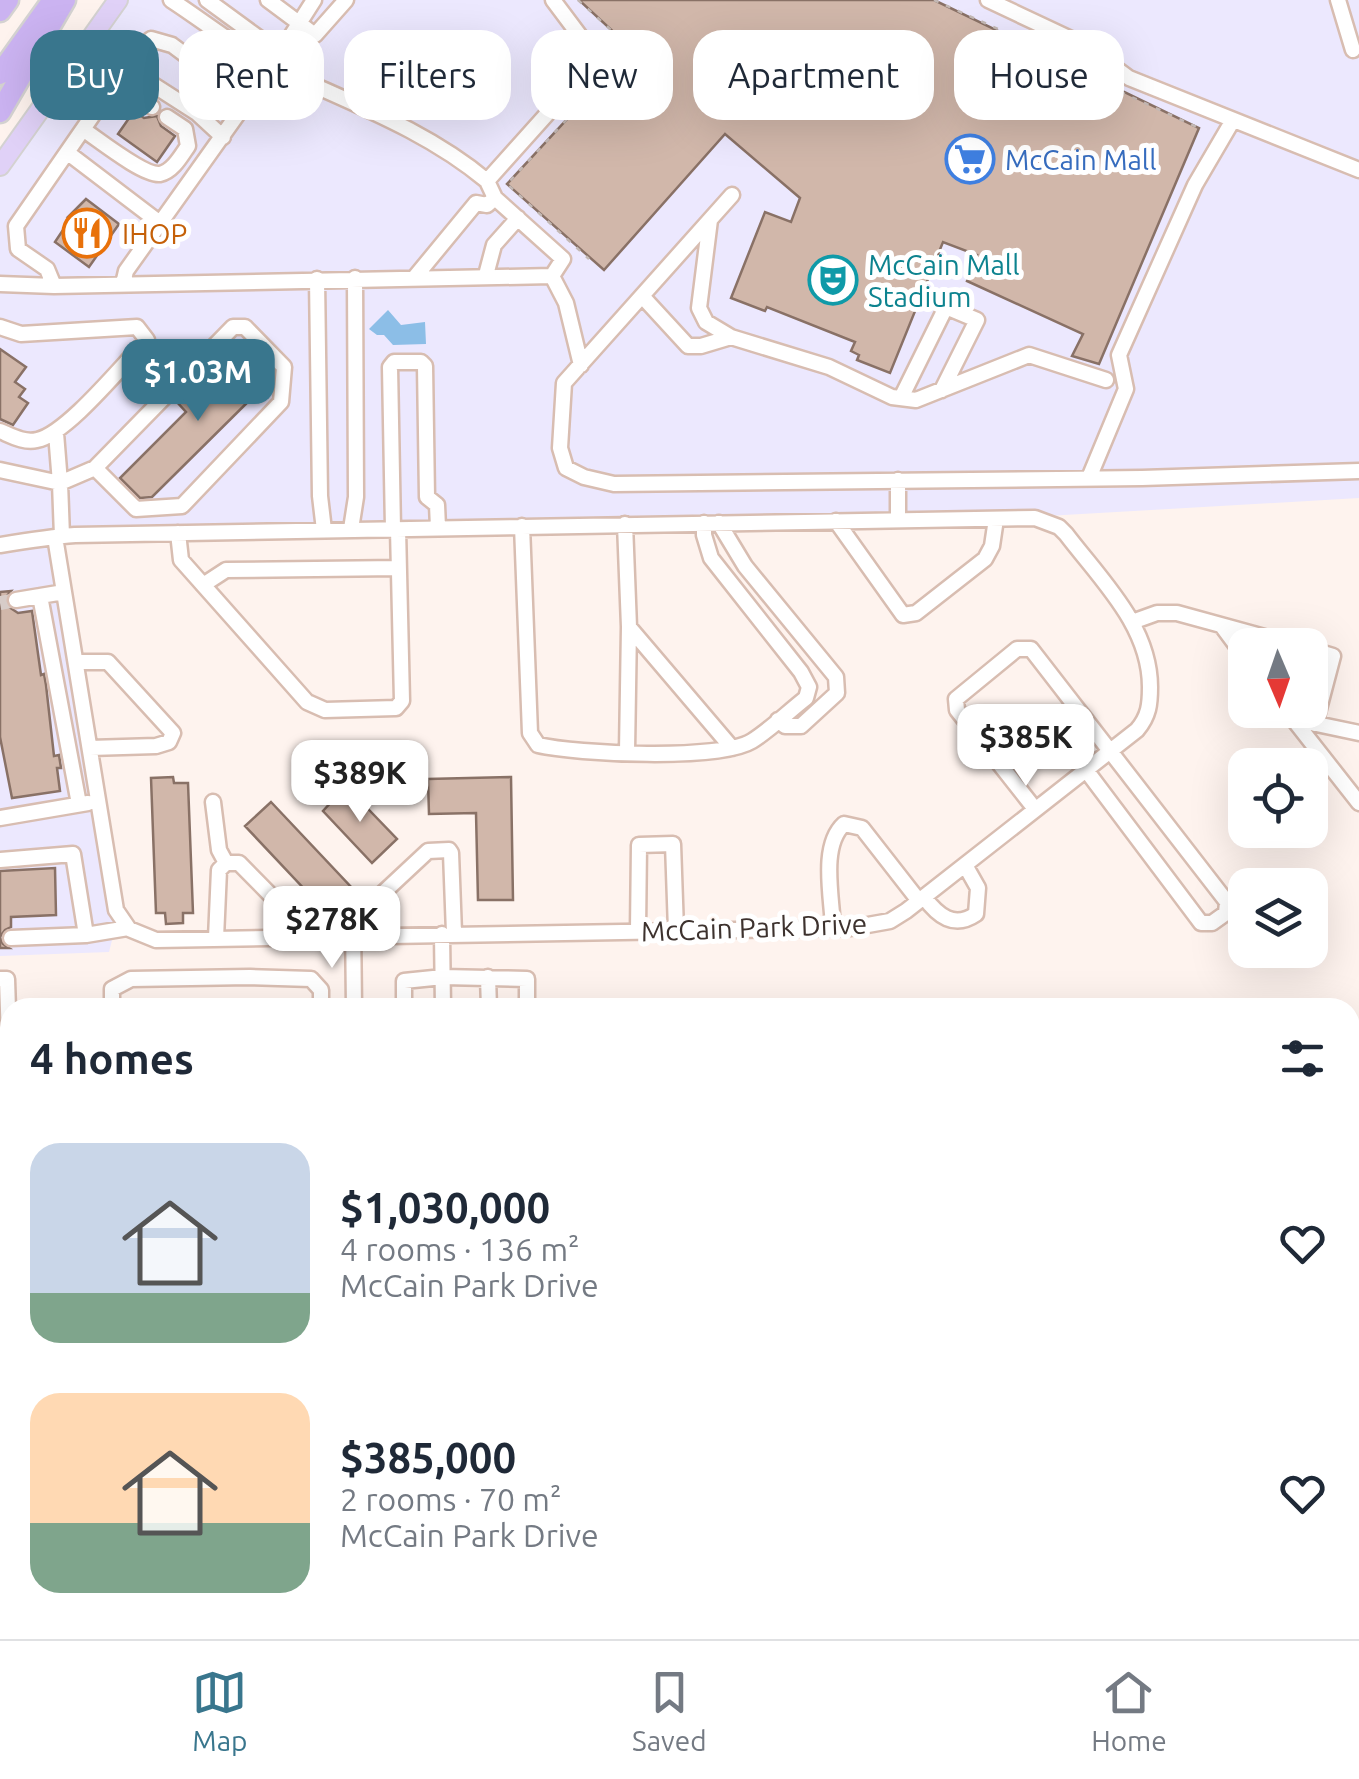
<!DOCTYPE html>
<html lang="en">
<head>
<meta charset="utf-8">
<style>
	:root { --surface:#fff; --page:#f6f6f7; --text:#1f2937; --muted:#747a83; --line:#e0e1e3; --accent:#39768d }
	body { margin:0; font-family:Ubuntu,sans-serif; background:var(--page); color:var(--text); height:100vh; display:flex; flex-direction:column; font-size:38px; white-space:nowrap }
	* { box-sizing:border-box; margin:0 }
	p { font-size:32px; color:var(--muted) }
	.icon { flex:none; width:55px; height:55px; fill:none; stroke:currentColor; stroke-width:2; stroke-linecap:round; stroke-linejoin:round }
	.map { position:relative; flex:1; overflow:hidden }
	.drawer { position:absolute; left:0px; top:998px; width:1360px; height:642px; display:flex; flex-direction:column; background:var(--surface); border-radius:30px 30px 0 0; box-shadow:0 10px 40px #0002 }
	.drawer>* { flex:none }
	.guide { position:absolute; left:30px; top:30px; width:1300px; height:90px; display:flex; gap:20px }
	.needle { width:65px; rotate:178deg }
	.tools { position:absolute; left:1228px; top:628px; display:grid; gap:20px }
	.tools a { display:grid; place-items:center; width:100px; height:100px; border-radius:20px; background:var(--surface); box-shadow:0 10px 40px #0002; font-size:50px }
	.price { position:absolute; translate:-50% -85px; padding:0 22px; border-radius:20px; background:#fff; color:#222; font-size:32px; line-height:65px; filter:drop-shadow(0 2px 5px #0008) }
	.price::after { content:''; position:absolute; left:50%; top:60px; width:30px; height:22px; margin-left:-15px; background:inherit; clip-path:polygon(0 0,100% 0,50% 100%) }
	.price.selected { background:var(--accent); color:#fff }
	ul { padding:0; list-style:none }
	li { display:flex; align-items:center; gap:30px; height:250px; padding:0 30px }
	li span { display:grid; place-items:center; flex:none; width:280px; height:200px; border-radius:30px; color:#555 }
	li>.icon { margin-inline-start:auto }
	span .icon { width:120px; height:120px; fill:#fffc; stroke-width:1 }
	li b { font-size:42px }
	h2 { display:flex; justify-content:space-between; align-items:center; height:120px; padding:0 30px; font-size:42px }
	.pill { padding:0 35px; border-radius:30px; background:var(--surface); box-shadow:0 10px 40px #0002; font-size:35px; line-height:90px }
	.pill.selected { background:var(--accent); color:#fff }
	.menu { display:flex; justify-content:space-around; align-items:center; height:140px; border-top:2px solid var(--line); background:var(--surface); font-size:28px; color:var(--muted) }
	.menu a { display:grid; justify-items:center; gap:5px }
	.menu .selected { color:var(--accent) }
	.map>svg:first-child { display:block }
	.commercial { fill:#ece8fe }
	.water { fill:#8cbee7 }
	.building { fill:#d1b7aa; stroke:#897166; stroke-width:2.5 }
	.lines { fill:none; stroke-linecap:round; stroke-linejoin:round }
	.minor-tunnel { stroke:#d7ccc8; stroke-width:14; stroke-dasharray:14 7; stroke-linecap:butt }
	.minor-casing { stroke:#d8bdb1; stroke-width:19 }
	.major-casing { stroke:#d4d2d1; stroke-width:22 }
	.highway-casing { stroke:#d4d2d1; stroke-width:25 }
	.path { stroke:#c3b8b4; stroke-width:2.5; stroke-dasharray:5 8; stroke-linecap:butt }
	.minor { stroke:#fff; stroke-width:14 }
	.major { stroke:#e0d1f7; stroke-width:18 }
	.highway { stroke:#cbb3f1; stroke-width:20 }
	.labels { text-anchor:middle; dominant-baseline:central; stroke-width:10; stroke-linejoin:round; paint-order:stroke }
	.shop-label { font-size:28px; fill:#366cbe; stroke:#fff; text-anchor:start }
	.food-label { font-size:28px; fill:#c56008; stroke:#fff; text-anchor:start }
	.culture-label { font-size:28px; fill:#0d838f; stroke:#fff; text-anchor:start }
	.street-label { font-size:28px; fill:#3d322e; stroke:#fff }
</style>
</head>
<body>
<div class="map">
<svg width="1359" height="1639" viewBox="0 0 1359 1639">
	<rect width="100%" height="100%" fill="#fef3ee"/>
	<!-- commercial -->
	<path class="commercial" d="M 116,0 L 1359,0 L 1359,498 L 996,519 L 56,537 L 118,917 L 109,952 L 0,956 L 0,163 Z"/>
	<!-- water -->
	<path class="water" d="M 388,310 L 401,325 L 425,322 L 426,344 L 393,345 L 384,335 L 377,335 L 369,329 Z"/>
	<!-- building -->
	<path class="building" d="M 579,0 L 934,0 L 1199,128 L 1099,364 L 1072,356 L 1083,334 L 967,281 L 977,255 L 943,242 L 890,373 L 857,360 L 859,355 L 851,351 L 855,342 L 767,307 L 765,311 L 731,298 L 765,212 L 791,222 L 800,198 L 725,134 L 604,270 L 507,184 L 632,49 Z
		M 134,111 L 144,118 L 157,116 L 161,126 L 175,136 L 157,162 L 118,134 Z
		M 86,199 L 119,224 L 89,267 L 55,242 L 71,218 L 68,217 Z
		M 250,347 L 273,371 L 272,378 L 152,497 L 140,498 L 120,478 L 186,412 L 176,401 L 189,387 L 199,398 Z
		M 0,349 L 26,367 L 15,382 L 25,389 L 19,397 L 28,403 L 13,425 L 0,419 Z
		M 11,591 L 6,597 L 9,607 L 18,613 L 32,611 L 41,675 L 44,674 L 46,685 L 54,756 L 59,755 L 61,768 L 57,768 L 60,791 L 12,798 L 0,737 L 0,592 Z
		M 173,777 L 174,783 L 188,783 L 193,913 L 183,913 L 183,923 L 166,924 L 165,913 L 156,913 L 151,778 Z
		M 511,777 L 513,900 L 478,900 L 476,813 L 429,814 L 428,779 Z
		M 346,786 L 397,839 L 372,863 L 323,811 Z
		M 271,802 L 352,888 L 326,912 L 245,826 Z
		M 55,868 L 56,915 L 11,917 L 11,927 L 5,930 L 0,937 L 3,944 L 9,948 L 0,948 L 0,871 Z"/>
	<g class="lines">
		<!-- minor-tunnel -->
		<path class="minor-tunnel" d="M 0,603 L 16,600"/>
		<!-- minor casing -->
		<g class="minor-casing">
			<path id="minor" d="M 171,0 C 205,22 239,50 276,68 C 348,102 425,129 487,181 L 582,75 L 592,52 L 553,0
				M 207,0 L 263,41 L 272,66
				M 268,0 L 315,35 L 346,0
				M 988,0 L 1086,46 L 1129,78 L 1359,170
				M 1338,0 L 1353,50
				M 127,68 L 197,113 L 223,137
				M 117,82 L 152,107
				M 84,130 C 99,140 144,176 160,174 C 173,171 181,156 188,146 L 185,129 L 167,117
				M 68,153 L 160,223
				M 487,181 L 495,198 L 563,259 L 552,276
				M 732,195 L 564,383 L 560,448 L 566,468 L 584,477 L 614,484 L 1142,478 L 1359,471
				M 710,220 L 699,308 L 706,322 L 731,337
				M 486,275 L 494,245 L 518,218
				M 415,277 L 476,203 L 487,205 L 495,198
				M 317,279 L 320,496 L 324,530
				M 0,284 L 54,286 L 552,276 L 566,303 L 581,365
				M 123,284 L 126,271 L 272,66 L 314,0
				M 54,286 L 47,269 L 18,249 L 16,226 L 135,54 L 151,39 L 172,45 L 211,74 L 212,92 L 197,113
				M 642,296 L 688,346 L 701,346 L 731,337 L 829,367 L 892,397 L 916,400 L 1029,355 L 1106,380
				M 0,327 L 21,334 L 137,327 L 147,340 C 123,364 67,434 37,440 C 24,443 12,436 0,431
				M 901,398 L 946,307 L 977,320 L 942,390
				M 56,433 L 60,483 L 95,468 L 233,327 L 245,327 L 284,367 L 281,402 L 182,506 L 136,509 L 95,468
				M 0,470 L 60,483 L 62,536
				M 1089,478 L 1126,389 L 1119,355 L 1195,185 L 1233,120
				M 898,480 L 898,520
				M 836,521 L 903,615 L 916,613 L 985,559 L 992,546 L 996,519
				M 719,523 L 745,566 L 836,677 L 837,693 L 801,726 L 785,726 L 778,720
				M 625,524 L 629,627 L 732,748
				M 522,526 L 530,733 L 538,745 C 577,754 719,761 752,741 C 771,729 788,712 806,698 L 809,687 L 801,672 L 711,558 L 704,535 L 704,523
				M 351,529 L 356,497 L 355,278
				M 393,529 L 390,367 L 394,362 L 421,362 L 425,366 L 427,497 L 437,505 L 438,527
				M 178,533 L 181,560 L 307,702 L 325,710 L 396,708 L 402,701 L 398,529
				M 0,545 C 25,541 50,537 75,535 L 1035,518 L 1059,527 L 1066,534 C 1101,580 1150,626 1150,687 C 1150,704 1149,716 1137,730 L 906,911 L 890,921 L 851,928 L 156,940 L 129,929 L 116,910 L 55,537
				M 203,585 L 226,570 L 398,568
				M 40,596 L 79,804
				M 16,600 L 64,592
				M 1132,622 L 1157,613 L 1177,613 L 1294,645
				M 1222,626 L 1245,657
				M 1310,649 L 1333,656 L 1315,724
				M 76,662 L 108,662 L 173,733 L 169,742 L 156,746 L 90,748
				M 1286,710 L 1359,803
				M 1307,722 L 1359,733
				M 627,751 L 629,627
				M 213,802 L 219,850 L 226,863
				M 1035,809 L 957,710 L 956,699 L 1017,649 L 1031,649 L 1227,902 L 1226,913 L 1212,923 L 1201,923 L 1086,770
				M 0,818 L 88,803
				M 0,860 L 73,854 L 86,935
				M 924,897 C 938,916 954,929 976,914 L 978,888 L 965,865
				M 833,928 C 832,897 820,846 844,824 L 862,828 L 919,901
				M 638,930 L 639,845 L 673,844 L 676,930
				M 442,934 L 443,1008
				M 11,938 L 86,935 L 128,928
				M 216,938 L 219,870 L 226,863 L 239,863 L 297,922 L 301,937
				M 488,977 L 489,1008
				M 0,979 L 7,979 L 9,1040 L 0,1041
				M 112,1008 L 112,989 L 131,979 L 250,977 L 311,979 L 321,990 L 321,1008
				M 354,1008 L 353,921 L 428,851 L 449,850 L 451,853 L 454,933
				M 404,1008 L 404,981 L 443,977 L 527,979 L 527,1008
				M 1350,1038 L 1359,1039
				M 0,1195 L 10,1194
				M 0,1249 L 10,1258
				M 1350,1334 L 1359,1343
				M 1350,1362 L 1359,1353
				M 0,1458 L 10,1458
				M 0,1612 L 10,1588
				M 93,1630 L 108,1639
				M 652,1630 L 652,1639
				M 1325,1630 L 1347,1639
				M 32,1639 L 36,1630
				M 134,1639 L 139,1630
				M 259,1639 L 265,1630
				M 304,1639 L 311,1630
				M 368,1639 L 374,1630
				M 524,1639 L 527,1630
				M 902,1639 L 930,1630"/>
		</g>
		<!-- major casing -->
		<g class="major-casing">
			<path id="major" d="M 0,166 L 118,0"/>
		</g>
		<!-- highway casing -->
		<g class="highway-casing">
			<path id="highway" d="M 0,11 L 8,0
				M 0,74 L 48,7
				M 0,112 L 65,0"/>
		</g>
		<!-- path -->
		<path class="path" d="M 578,0 L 632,49 L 507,184 L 589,259
			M 934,0 L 1029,43 L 1088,77 L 1199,128
			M 597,36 L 627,47"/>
		<!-- minor -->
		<use href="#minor" class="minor"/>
		<!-- major -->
		<use href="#major" class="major"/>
		<!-- highway -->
		<use href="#highway" class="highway"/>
	</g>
	<!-- icons -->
	<defs>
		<g id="supermarket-ring" transform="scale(2.5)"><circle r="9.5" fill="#fff" stroke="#3f7fe0" stroke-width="1.5"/><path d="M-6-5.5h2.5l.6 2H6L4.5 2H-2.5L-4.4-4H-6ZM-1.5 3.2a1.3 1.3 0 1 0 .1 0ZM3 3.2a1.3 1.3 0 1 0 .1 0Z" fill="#3f7fe0"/></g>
		<g id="restaurant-ring" transform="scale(2.5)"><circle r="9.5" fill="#fff" stroke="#e8710a" stroke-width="1.5"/><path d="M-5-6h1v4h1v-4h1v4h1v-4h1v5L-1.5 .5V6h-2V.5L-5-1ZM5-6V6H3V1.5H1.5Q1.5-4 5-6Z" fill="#e8710a"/></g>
		<g id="theatre-ring" transform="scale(2.5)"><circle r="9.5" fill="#fff" stroke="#0f9aa8" stroke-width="1.5"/><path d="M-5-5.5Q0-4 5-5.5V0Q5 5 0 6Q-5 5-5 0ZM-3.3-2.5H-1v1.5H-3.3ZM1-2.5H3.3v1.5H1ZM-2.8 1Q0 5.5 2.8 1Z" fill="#0f9aa8"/></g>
	</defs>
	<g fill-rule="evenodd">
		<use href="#supermarket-ring" x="970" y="159"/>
		<use href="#restaurant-ring" x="87" y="233"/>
		<use href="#theatre-ring" x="833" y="280"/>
	</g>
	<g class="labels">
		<!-- shop labels -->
		<g class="shop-label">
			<text x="1005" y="159">McCain Mall</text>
		</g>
		<!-- food labels -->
		<g class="food-label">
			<text x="122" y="233">IHOP</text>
		</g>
		<!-- culture labels -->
		<g class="culture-label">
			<text x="868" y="264">McCain Mall<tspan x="868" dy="32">Stadium</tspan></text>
		</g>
		<!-- street labels -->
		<g class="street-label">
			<text transform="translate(754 927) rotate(-2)">McCain Park Drive</text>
		</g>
	</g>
</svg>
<div class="tools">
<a><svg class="needle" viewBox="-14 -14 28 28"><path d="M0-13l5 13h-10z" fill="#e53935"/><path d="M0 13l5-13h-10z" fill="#747a83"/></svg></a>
<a><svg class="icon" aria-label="locate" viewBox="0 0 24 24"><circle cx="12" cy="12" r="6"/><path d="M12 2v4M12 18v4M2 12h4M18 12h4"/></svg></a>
<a><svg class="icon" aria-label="layers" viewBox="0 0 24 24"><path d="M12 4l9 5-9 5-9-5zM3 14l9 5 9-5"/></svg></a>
</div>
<b class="price selected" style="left:198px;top:424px">$1.03M</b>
<b class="price" style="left:1026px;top:789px">$385K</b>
<b class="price" style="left:360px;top:825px">$389K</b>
<b class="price" style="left:332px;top:971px">$278K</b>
<div class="guide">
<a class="pill selected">Buy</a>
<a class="pill">Rent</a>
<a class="pill">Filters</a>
<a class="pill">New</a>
<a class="pill">Apartment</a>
<a class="pill">House</a>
</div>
<section class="drawer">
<h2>4 homes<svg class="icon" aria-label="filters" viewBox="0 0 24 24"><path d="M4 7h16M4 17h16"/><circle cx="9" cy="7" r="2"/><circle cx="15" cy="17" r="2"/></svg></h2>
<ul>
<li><span style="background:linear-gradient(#c9d6e8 75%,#7fa58c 0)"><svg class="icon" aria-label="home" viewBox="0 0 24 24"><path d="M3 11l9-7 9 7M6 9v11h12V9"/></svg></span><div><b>$1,030,000</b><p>4 rooms · 136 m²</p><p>McCain Park Drive</p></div><svg class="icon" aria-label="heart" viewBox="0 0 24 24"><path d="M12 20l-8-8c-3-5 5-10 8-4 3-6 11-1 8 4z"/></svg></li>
<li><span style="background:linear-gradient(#ffd9b3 65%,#7fa58c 0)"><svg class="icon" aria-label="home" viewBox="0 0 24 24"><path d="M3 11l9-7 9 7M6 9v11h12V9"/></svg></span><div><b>$385,000</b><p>2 rooms · 70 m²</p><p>McCain Park Drive</p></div><svg class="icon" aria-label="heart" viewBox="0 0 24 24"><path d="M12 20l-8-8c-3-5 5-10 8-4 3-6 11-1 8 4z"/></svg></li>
</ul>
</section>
</div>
<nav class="menu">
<a class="selected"><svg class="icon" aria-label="map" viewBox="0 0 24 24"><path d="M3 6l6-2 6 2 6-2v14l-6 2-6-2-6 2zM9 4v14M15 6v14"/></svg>Map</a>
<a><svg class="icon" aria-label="saved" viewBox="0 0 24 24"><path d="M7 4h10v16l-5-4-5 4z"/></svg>Saved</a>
<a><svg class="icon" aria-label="home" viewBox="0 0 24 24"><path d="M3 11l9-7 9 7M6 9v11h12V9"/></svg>Home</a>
</nav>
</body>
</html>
